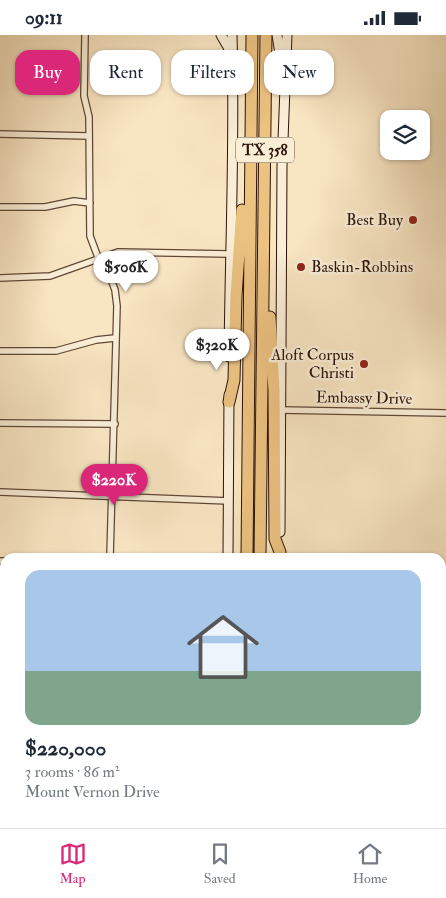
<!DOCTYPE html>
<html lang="en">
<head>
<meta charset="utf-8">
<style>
	:root { --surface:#fff; --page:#f6f6f7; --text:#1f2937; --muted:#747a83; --line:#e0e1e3; --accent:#db2777 }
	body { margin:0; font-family:"IM FELL Double Pica",serif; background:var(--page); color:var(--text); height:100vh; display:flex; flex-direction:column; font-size:19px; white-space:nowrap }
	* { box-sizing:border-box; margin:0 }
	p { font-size:16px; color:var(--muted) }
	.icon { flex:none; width:28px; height:28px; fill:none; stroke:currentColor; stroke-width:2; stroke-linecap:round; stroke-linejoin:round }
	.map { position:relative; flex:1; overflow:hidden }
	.panel { position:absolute; left:0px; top:518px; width:446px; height:276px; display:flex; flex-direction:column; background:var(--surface); border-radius:15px 15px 0 0; box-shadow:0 1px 4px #0004 }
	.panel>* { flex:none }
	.guide { position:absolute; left:15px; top:15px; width:416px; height:45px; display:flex; gap:10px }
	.controls { position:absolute; left:380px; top:75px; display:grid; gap:10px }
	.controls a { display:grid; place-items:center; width:50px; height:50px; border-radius:10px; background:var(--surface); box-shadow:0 1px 4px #0004; font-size:25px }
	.price { position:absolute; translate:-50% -42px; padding:0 11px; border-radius:18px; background:#fff; color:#222; font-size:16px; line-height:32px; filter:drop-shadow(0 1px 2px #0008) }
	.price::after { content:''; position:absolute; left:50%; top:30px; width:15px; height:11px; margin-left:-8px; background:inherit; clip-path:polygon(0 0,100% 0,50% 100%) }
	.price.on { background:var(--accent); color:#fff }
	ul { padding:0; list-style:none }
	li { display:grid; align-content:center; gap:10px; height:265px; padding:0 25px }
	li+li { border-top:1px solid var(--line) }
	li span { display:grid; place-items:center; height:155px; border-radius:15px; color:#555 }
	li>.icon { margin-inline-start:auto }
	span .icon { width:90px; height:90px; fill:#fffc; stroke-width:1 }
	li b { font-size:21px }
	.tag { padding:0 18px; border-radius:15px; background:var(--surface); box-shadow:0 1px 4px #0004; font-size:18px; line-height:45px }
	.tag.on { background:var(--accent); color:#fff }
	.status { display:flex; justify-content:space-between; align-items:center; height:35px; padding:0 25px; background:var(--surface); direction:ltr }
	.status svg { height:14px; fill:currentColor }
	.tab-bar { display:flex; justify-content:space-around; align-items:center; height:70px; border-top:1px solid var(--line); background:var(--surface); font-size:14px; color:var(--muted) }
	.tab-bar a { display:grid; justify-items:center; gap:2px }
	.tab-bar .on { color:var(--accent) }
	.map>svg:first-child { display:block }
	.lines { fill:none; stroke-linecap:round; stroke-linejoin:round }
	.street-casing { stroke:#5f4736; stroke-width:8 }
	.secondary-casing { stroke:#2c1207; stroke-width:11 }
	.highway-casing { stroke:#2c1207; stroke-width:13 }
	.street { stroke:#faeed7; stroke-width:5.5 }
	.secondary { stroke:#faeed7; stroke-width:9 }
	.highway { stroke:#ecc281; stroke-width:11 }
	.poi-dot { fill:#8f2418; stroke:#faeed7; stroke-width:2 }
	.labels { text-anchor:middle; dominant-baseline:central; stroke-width:5; stroke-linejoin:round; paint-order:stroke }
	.shield { fill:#faeed7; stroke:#6a5445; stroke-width:1 }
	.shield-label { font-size:15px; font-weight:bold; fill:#2c1207 }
	.poi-label { font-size:16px; fill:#2c1207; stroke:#faeed7; text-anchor:end }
	.street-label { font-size:16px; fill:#2c1207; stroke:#faeed7 }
</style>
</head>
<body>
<div class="status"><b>09:11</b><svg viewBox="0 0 49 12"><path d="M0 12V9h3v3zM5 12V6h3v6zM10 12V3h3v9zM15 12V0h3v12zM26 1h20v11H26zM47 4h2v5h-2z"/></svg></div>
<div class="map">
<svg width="446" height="793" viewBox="0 0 446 793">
	<rect width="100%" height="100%" fill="#f8e5c2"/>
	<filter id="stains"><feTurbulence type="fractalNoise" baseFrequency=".004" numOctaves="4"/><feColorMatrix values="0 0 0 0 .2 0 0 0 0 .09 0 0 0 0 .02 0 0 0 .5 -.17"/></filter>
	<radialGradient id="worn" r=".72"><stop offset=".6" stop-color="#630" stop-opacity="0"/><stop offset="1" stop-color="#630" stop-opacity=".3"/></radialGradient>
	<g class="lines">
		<!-- street casing -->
		<g class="street-casing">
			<path id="street" d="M 85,0 L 84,61 L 89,82 L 90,201 L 99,225 L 109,239 L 115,255 L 117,271 L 110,522
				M 0,99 L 89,101
				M 0,172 L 45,172 L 74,166 L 90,168
				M 0,243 L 50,241 L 118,217 L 229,219
				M 0,316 L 56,316 L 96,305 L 115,303
				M 281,375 L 446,378
				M 0,388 L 115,389
				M 0,457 L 229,466
				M 0,526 L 5,526
				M 0,596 L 5,596
				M 0,707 L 5,708
				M 58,793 L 58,789"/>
		</g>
		<!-- secondary casing -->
		<g class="secondary-casing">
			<path id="secondary" d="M 221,0 L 232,19
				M 277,0 L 281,25
				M 229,322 C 230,215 235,108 232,0
				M 280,497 L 282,131 L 287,0
				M 228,522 L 229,360
				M 441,633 L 446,633
				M 226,793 L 226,789"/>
		</g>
		<!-- highway casing -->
		<g class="highway-casing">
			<path id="highway" d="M 270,282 L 274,356 L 275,504 L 280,517
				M 229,367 L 234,345 L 236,261 L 242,175
				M 247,522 L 252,0
				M 260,522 L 266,0
				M 245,793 L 245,789
				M 257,793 L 257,789
				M 272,793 L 272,789"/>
		</g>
		<!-- street -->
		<use href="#street" class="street"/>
		<!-- secondary -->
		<use href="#secondary" class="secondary"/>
		<!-- highway -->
		<use href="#highway" class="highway"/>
	</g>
	<!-- markers -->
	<g class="poi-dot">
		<circle cx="413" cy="185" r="5"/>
		<circle cx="301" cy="232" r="5"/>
		<circle cx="364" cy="329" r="5"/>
	</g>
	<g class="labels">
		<!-- shield labels -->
		<rect class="shield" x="236" y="102.5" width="58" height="25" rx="4"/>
		<g class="shield-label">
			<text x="265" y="115">TX 358</text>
		</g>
		<!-- poi labels -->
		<g class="poi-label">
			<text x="403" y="185">Best Buy</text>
			<text x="311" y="232" text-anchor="start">Baskin-Robbins</text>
			<text x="354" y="320">Aloft Corpus<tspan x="354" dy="18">Christi</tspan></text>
		</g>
		<!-- street labels -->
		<g class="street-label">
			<text transform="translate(364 363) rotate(1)">Embassy Drive</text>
		</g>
	</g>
	<rect width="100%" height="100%" filter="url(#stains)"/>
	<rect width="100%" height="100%" fill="url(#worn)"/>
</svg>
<div class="controls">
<a><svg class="icon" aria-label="layers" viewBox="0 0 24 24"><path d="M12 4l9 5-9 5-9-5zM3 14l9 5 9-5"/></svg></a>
</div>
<b class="price" style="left:126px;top:258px">$506K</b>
<b class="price" style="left:217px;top:336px">$320K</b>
<b class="price on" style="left:114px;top:471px">$220K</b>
<div class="guide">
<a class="tag on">Buy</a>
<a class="tag">Rent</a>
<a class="tag">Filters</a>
<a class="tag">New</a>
</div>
<section class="panel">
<ul>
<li><span style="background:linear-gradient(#a9c7e8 65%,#7fa58c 0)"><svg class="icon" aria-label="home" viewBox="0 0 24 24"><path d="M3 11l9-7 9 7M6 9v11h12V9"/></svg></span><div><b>$220,000</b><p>3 rooms · 86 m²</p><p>Mount Vernon Drive</p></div></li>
</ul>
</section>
</div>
<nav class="tab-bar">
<a class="on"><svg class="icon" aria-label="map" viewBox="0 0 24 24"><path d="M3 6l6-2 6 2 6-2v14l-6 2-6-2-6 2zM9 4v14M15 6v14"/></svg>Map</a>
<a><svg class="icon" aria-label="saved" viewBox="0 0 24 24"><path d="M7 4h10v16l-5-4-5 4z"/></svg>Saved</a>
<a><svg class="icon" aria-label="home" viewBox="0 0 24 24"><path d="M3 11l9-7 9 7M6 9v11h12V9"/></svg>Home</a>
</nav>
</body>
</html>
